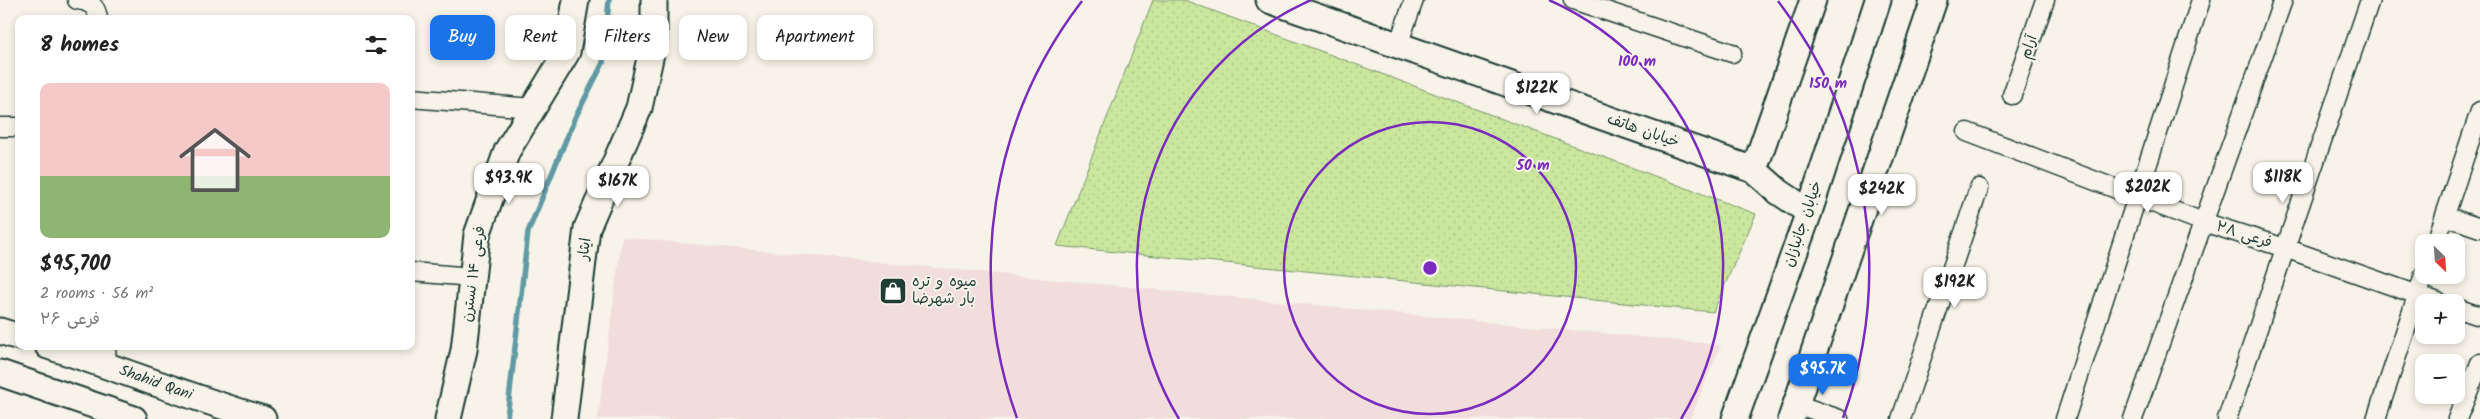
<!DOCTYPE html>
<html lang="en">
<head>
<meta charset="utf-8">
<style>
	:root { --surface:#fff; --page:#f2f2f2; --text:#222; --muted:#767676; --line:#e0e0e0; --accent:#1a73e8 }
	body { margin:0; font-family:Kalam,"Playpen Sans Arabic",sans-serif; background:var(--page); color:var(--text); height:100vh; display:flex; flex-direction:column; font-size:19px; white-space:nowrap }
	* { box-sizing:border-box; margin:0 }
	p { font-size:16px; color:var(--muted) }
	.icon { flex:none; width:28px; height:28px; fill:none; stroke:currentColor; stroke-width:2; stroke-linecap:round; stroke-linejoin:round }
	.map { position:relative; flex:1; overflow:hidden }
	.drawer { position:absolute; left:15px; top:15px; width:400px; height:335px; display:flex; flex-direction:column; background:var(--surface); border-radius:10px; box-shadow:0 2px 8px #0003 }
	.drawer>* { flex:none }
	.hud { position:absolute; left:430px; top:15px; width:475px; height:45px; display:flex; gap:10px }
	.needle { width:32px; rotate:155deg }
	.buttons { position:absolute; left:2415px; top:234px; display:grid; gap:10px }
	.buttons a { display:grid; place-items:center; width:50px; height:50px; border-radius:10px; background:var(--surface); box-shadow:0 2px 8px #0003; font-size:25px }
	.price { position:absolute; translate:-50% -42px; padding:0 11px; border-radius:10px; background:#fff; color:#222; font-size:16px; line-height:32px; filter:drop-shadow(0 1px 2px #0008) }
	.price::after { content:''; position:absolute; left:50%; top:30px; width:15px; height:11px; margin-left:-8px; background:inherit; clip-path:polygon(0 0,100% 0,50% 100%) }
	.price.active { background:var(--accent); color:#fff }
	ul { padding:0; list-style:none }
	li { display:grid; align-content:center; gap:10px; height:265px; padding:0 25px }
	li+li { border-top:1px solid var(--line) }
	li span { display:grid; place-items:center; height:155px; border-radius:10px; color:#555 }
	li>.icon { margin-inline-start:auto }
	span .icon { width:90px; height:90px; fill:#fffc; stroke-width:1 }
	li b { font-size:21px }
	h2 { display:flex; justify-content:space-between; align-items:center; height:60px; padding:0 25px; font-size:21px }
	.chip { padding:0 18px; border-radius:10px; background:var(--surface); box-shadow:0 2px 8px #0003; font-size:18px; line-height:45px }
	.chip.active { background:var(--accent); color:#fff }
	.map>svg:first-child { display:block }
	.built { fill:#f1dddb }
	.garden { fill:url(#garden-dots); stroke:#759269 }
	.lines { fill:none; stroke-linecap:round; stroke-linejoin:round }
	.stream { stroke:#619aa4; stroke-width:5.5 }
	.street-casing { stroke:#1f3d34; stroke-width:21 }
	.secondary-casing { stroke:#1f3d34; stroke-width:29 }
	.street { stroke:#f7f3e8; stroke-width:18 }
	.secondary { stroke:#f7f3e8; stroke-width:25 }
	.ring { fill:none; stroke:#7b2cbf; stroke-width:2.5 }
	.labels { text-anchor:middle; dominant-baseline:central; stroke-width:4; stroke-linejoin:round; paint-order:stroke }
	.street-label { font-size:15px; fill:#1f3d34; stroke:#f7f3e8 }
	.poi-label { font-size:15px; fill:#1f3d34; stroke:#f7f3e8; text-anchor:start }
	.centre { fill:#7b2cbf; stroke:#f7f3e8; stroke-width:2.5 }
	.ring-label { font-size:15px; text-anchor:middle; font-weight:bold; fill:#7b2cbf; stroke:#f7f3e8; stroke-width:4; stroke-linejoin:round; paint-order:stroke }
</style>
</head>
<body>
<div class="map">
<svg width="2480" height="419" viewBox="0 0 2480 419">
	<defs>
		<pattern id="garden-dots" width="8" height="8" patternUnits="userSpaceOnUse" patternTransform="scale(1.25)"><rect width="8" height="8" fill="#cbe79e"/><path d="M2 2h.1M6 6h.1" fill="none" stroke="#aec789" stroke-width="1.8" stroke-linecap="round"/></pattern>
	</defs>
	<rect width="100%" height="100%" fill="#f7f3e8"/>
	<filter id="ink" filterUnits="userSpaceOnUse"><feTurbulence type="fractalNoise" baseFrequency=".02" numOctaves="2"/><feDisplacementMap in="SourceGraphic" scale="10" xChannelSelector="R" yChannelSelector="G"/><feConvolveMatrix kernelMatrix="1 2 1 2 8 2 1 2 1" color-interpolation-filters="sRGB"/></filter>
	<g filter="url(#ink)">
		<!-- built -->
		<path class="built" d="M 622,237 L 1721,345 L 1690,419 L 598,419 Z"/>
		<!-- garden -->
		<path class="garden" d="M 1153,0 L 1184,0 L 1756,214 L 1713,312 L 1057,246 Z"/>
		<g class="lines">
			<!-- stream -->
			<path class="stream" d="M 507,418 L 528,232 L 574,120 L 603,63 L 609,0"/>
			<!-- street casing -->
			<g class="street-casing">
				<path id="street" d="M 77,0 C 89,1 97,6 98,19
					M 1573,0 L 1732,53
					M 1398,45 L 1414,0
					M 2012,95 L 2045,0
					M 411,98 L 533,108
					M 0,127 L 19,127
					M 1967,132 L 2203,222 L 2285,248 L 2438,302
					M 2445,216 L 2480,228
					M 2436,242 L 2480,111
					M 411,272 L 472,277
					M 2456,308 L 2480,316
					M 106,346 L 107,365
					M 1796,404 L 1839,419
					M 1901,419 L 1979,188
					M 2065,419 L 2201,0
					M 2133,419 L 2283,0
					M 2227,419 L 2370,0
					M 2376,419 L 2424,275
					M 2457,419 L 2480,363"/>
			</g>
			<!-- secondary casing -->
			<g class="secondary-casing">
				<g id="secondary">
					<path d="M 1269,0 L 1754,170 L 1779,192 L 1809,212"/>
					<path d="M 1754,170 L 1813,0"/>
					<path d="M 0,331 L 19,337"/>
					<path id="s1" d="M 48,346 C 120,369 190,397 263,419"/>
					<path d="M 0,373 L 134,419"/>
					<path d="M 448,419 L 464,350 L 477,235 L 507,151 L 567,52 L 576,0"/>
					<path d="M 564,419 L 587,228 L 639,108 L 654,40 L 654,0"/>
					<path d="M 1735,419 L 1809,212 L 1878,0"/>
					<path d="M 1791,419 L 1934,0"/>
				</g>
			</g>
			<!-- street -->
			<use href="#street" class="street"/>
			<!-- secondary -->
			<use href="#secondary" class="secondary"/>
		</g>
	</g>
	<!-- distance rings -->
	<g class="ring">
		<circle cx="1430" cy="268" r="146"/>
		<path d="M1179 419A293 293 0 0 1 1311 0M1549 0A293 293 0 0 1 1681 419"/>
		<path d="M1017 418A439 439 0 0 1 1082 1M1778 1A439 439 0 0 1 1843 418"/>
	</g>
	<!-- icons -->
	<defs>
		<g id="shop-square" transform="scale(1.4375)"><rect x="-9" y="-9" width="18" height="18" rx="4" fill="#1f3d34" stroke="#f7f3e8"/><path d="M-5-2.5h2.3a2.7 3.5 0 0 1 5.4 0H5L5.5 6h-11ZM-1.5-2.5h3a1.5 2.3 0 0 0-3 0Z" fill="#fff"/></g>
	</defs>
	<g fill-rule="evenodd">
		<use href="#shop-square" x="893" y="291"/>
	</g>
	<g class="labels">
		<!-- street labels -->
		<g class="street-label">
			<text transform="translate(2029 47) rotate(-71)">آرام</text>
			<text transform="translate(1643 131) rotate(19)">خیابان هاتف</text>
			<text transform="translate(1803 224) rotate(-71)">خیابان جانبازان</text>
			<text transform="translate(2244 235) rotate(18)">فرعی ۲۸</text>
			<text transform="translate(585 249) rotate(-83)">ایثار</text>
			<text transform="translate(474 274) rotate(-82)">فرعی ۱۴ نسترن</text>
			<text stroke="none"><textPath href="#s1" startOffset="114">Shahid Qani</textPath></text>
		</g>
		<!-- poi labels -->
		<g class="poi-label">
			<text x="912" y="282">میوه و تره<tspan x="912" dy="17">بار شهرضا</tspan></text>
		</g>
	</g>
	<circle cx="1430" cy="268" r="8" class="centre"/>
	<g class="ring-label">
		<text x="1637" y="66">100 m</text>
		<text x="1828" y="88">150 m</text>
		<text x="1533" y="170">50 m</text>
	</g>
</svg>
<div class="buttons">
<a><svg class="needle" viewBox="-14 -14 28 28"><path d="M0-13l5 13h-10z" fill="#e53935"/><path d="M0 13l5-13h-10z" fill="#767676"/></svg></a>
<a>+</a>
<a>−</a>
</div>
<b class="price" style="left:1537px;top:115px">$122K</b>
<b class="price" style="left:2283px;top:204px">$118K</b>
<b class="price" style="left:509px;top:205px">$93.9K</b>
<b class="price" style="left:618px;top:208px">$167K</b>
<b class="price" style="left:2148px;top:214px">$202K</b>
<b class="price" style="left:1882px;top:216px">$242K</b>
<b class="price" style="left:1955px;top:309px">$192K</b>
<b class="price active" style="left:1823px;top:396px">$95.7K</b>
<div class="hud">
<a class="chip active">Buy</a>
<a class="chip">Rent</a>
<a class="chip">Filters</a>
<a class="chip">New</a>
<a class="chip">Apartment</a>
</div>
<section class="drawer">
<h2>8 homes<svg class="icon" aria-label="filters" viewBox="0 0 24 24"><path d="M4 7h16M4 17h16"/><circle cx="9" cy="7" r="2"/><circle cx="15" cy="17" r="2"/></svg></h2>
<ul>
<li><span style="background:linear-gradient(#f6c9c9 60%,#8fb573 0)"><svg class="icon" aria-label="home" viewBox="0 0 24 24"><path d="M3 11l9-7 9 7M6 9v11h12V9"/></svg></span><div><b>$95,700</b><p>2 rooms · 56 m²</p><p>فرعی ۲۶</p></div></li>
</ul>
</section>
</div>
</body>
</html>
